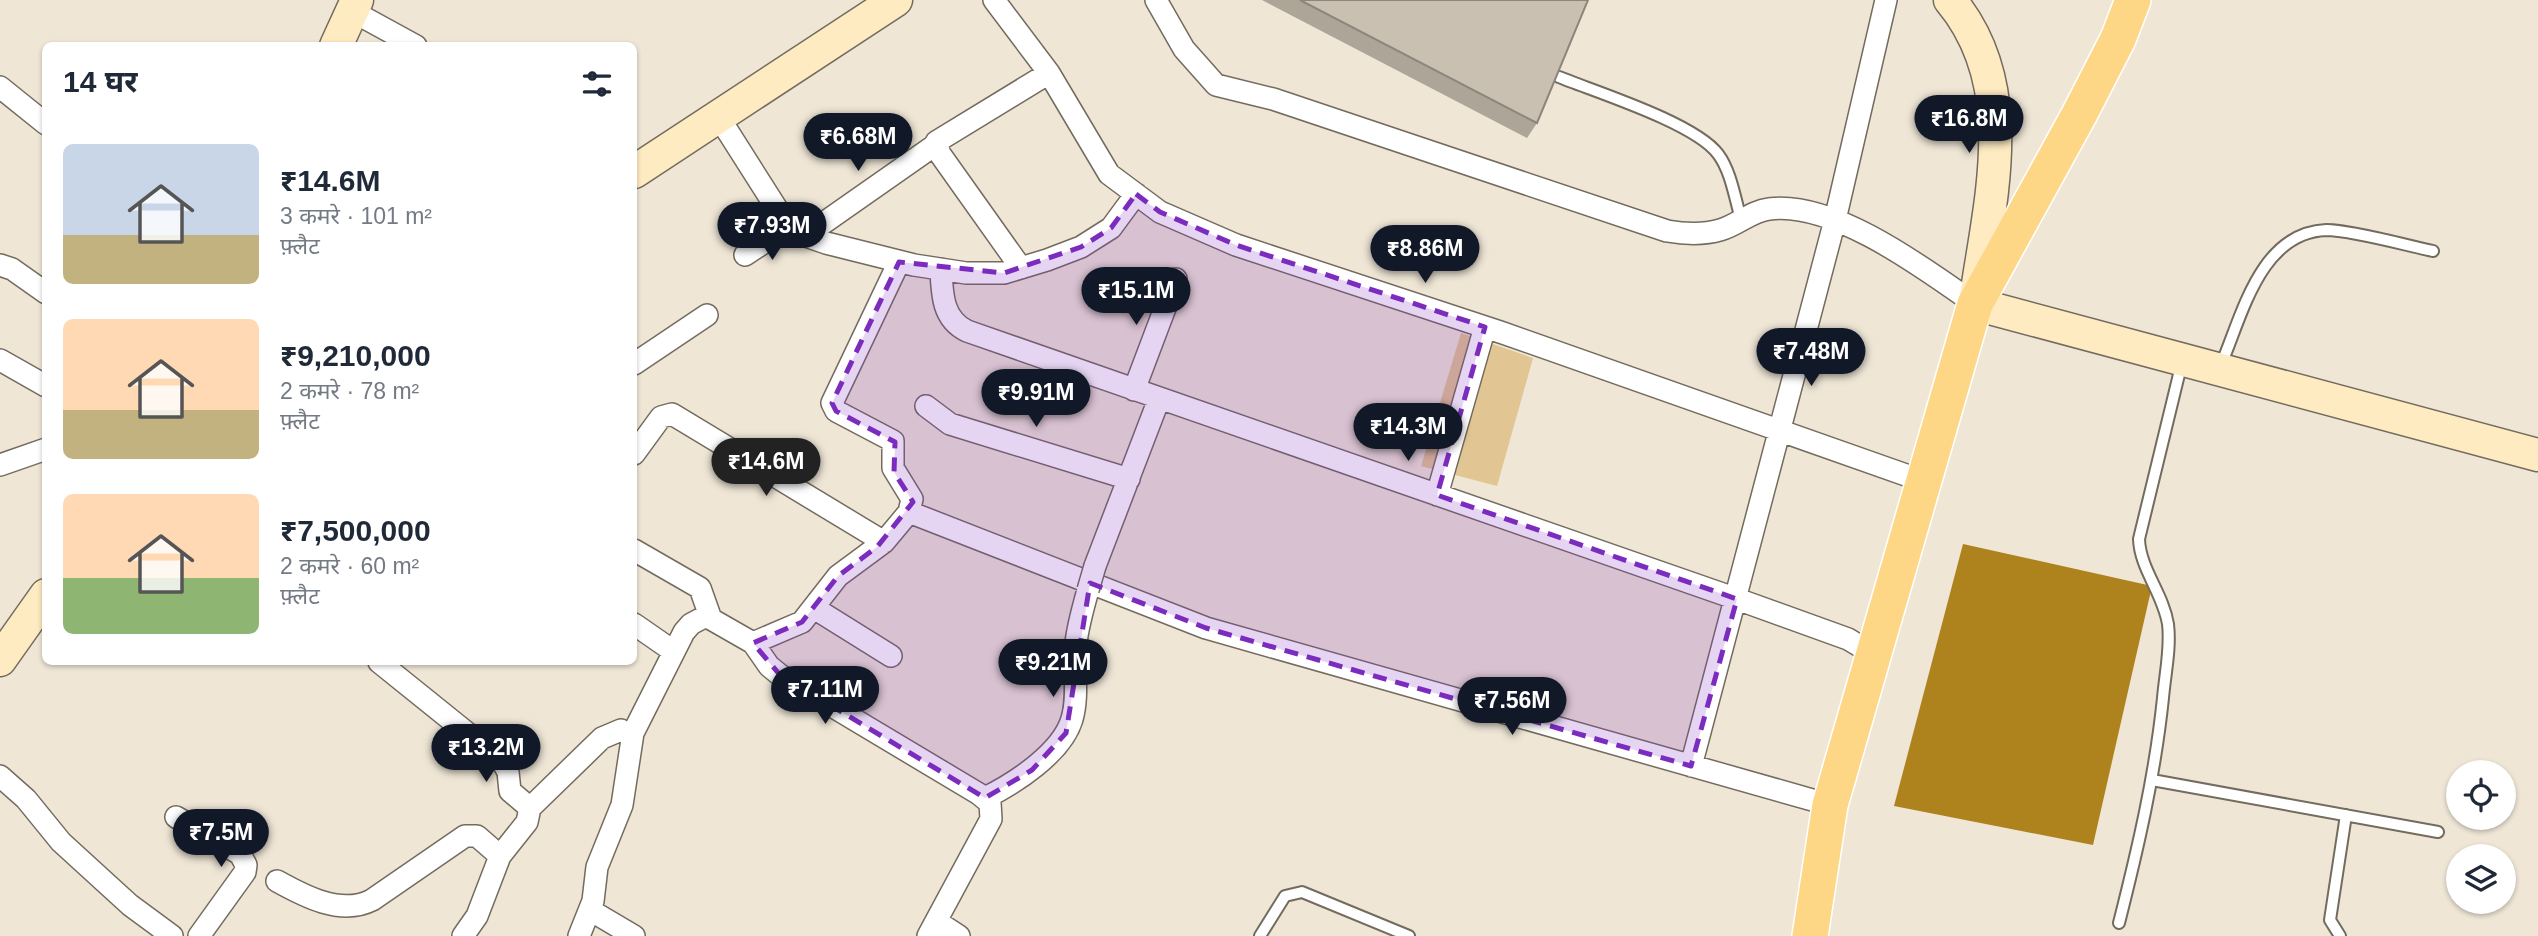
<!DOCTYPE html>
<html lang="hi">
<head>
<meta charset="utf-8">
<style>
	:root { --surface:#fff; --page:#f6f6f7; --text:#1f2937; --muted:#747a83; --accent:#111827 }
	body { margin:0; font-family:Arial,"Noto Sans Devanagari",sans-serif; background:var(--page); color:var(--text); height:100vh; display:flex; flex-direction:column; font-size:26px; white-space:nowrap }
	* { box-sizing:border-box; margin:0 }
	p { font-size:23px; color:var(--muted) }
	.icon { flex:none; width:38px; height:38px; fill:none; stroke:currentColor; stroke-width:2; stroke-linecap:round; stroke-linejoin:round }
	.map { position:relative; flex:1; overflow:hidden }
	.sheet { position:absolute; left:42px; top:42px; width:595px; height:623px; display:flex; flex-direction:column; background:var(--surface); border-radius:10px; box-shadow:0 2px 5px #0004 }
	.sheet>* { flex:none }
	.fabs { position:absolute; left:2446px; top:760px; display:grid; gap:14px }
	.fabs a { display:grid; place-items:center; width:70px; height:70px; border-radius:50%; background:var(--surface); box-shadow:0 2px 5px #0004; font-size:35px }
	.price { position:absolute; translate:-50% -60px; padding:0 16px; border-radius:24px; background:var(--accent); color:#fff; font-size:23px; line-height:46px; filter:drop-shadow(0 2px 4px #0008) }
	.price::after { content:''; position:absolute; left:50%; top:42px; width:21px; height:16px; margin-left:-10px; background:inherit; clip-path:polygon(0 0,100% 0,50% 100%) }
	.price.active { background:#222; color:#fff }
	ul { padding:0; list-style:none }
	li { display:flex; align-items:center; gap:21px; height:175px; padding:0 21px }
	li span { display:grid; place-items:center; flex:none; width:196px; height:140px; border-radius:10px; color:#555 }
	li>.icon { margin-inline-start:auto }
	span .icon { width:84px; height:84px; fill:#fffc; stroke-width:1 }
	li b { font-size:30px }
	h2 { display:flex; justify-content:space-between; align-items:center; height:84px; padding:0 21px; font-size:30px }
	.map>svg:first-child { display:block }
	.green { fill:#e1c592 }
	.water { fill:#ae821c }
	.lines { fill:none; stroke-linecap:round; stroke-linejoin:round }
	.lane-casing { stroke:#736b5e; stroke-width:14 }
	.street-casing { stroke:#736b5e; stroke-width:24 }
	.secondary-casing { stroke:#736b5e; stroke-width:35 }
	.primary-casing { stroke:#fff; stroke-width:38 }
	.lane { stroke:#fff; stroke-width:10 }
	.street { stroke:#fff; stroke-width:21 }
	.secondary { stroke:#feebc2; stroke-width:32 }
	.primary { stroke:#fdd785; stroke-width:35 }
	.street-bridge-casing { stroke:#736b5e; stroke-width:24; stroke-linecap:butt }
	.street-bridge { stroke:#fff; stroke-width:21 }
	.wall { fill:#ada598 }
	.building { fill:#c9c0b1; stroke:#8d867c; stroke-width:2 }
	.marked { fill:#7b2cbf; fill-opacity:0.2; stroke:#7b2cbf; stroke-width:5; stroke-dasharray:14 9; stroke-linejoin:round }
</style>
</head>
<body>
<div class="map">
<svg width="2538" height="936" viewBox="0 0 2538 936">
	<rect width="100%" height="100%" fill="#efe6d6"/>
	<!-- green -->
	<path class="green" d="M 1461,333 L 1533,358 L 1497,486 L 1421,466 Z"/>
	<!-- water -->
	<path class="water" d="M 1963,544 L 2152,586 L 2093,845 L 1894,806 Z"/>
	<g class="lines">
		<!-- lane casing -->
		<g class="lane-casing">
			<path id="lane" d="M 1559,77 C 1596,92 1695,123 1718,154 C 1731,171 1735,199 1741,219
				M 2220,367 C 2242,317 2259,233 2326,230 C 2351,230 2405,245 2433,251
				M 2152,780 L 2438,832
				M 2119,923 C 2138,848 2155,775 2163,698 C 2165,674 2171,648 2168,624 C 2163,593 2140,569 2139,539 L 2182,362
				M 1260,936 L 1285,896 L 1302,892 L 1409,936
				M 2340,936 L 2330,920 L 2346,815"/>
		</g>
		<!-- street casing -->
		<g class="street-casing">
			<path id="street" d="M 994,0 L 1049,73 L 1109,174 L 1160,212 L 1236,245 L 1503,333 L 1923,481
				M 1156,0 L 1184,49 L 1216,85 L 1273,99 L 1667,231 C 1685,234 1703,235 1720,230 C 1738,225 1751,211 1769,209 C 1833,200 1925,269 1975,304
				M 352,11 L 416,46
				M 0,87 L 46,124
				M 718,116 L 791,231 L 826,243 L 914,265 L 966,273 L 1004,273 L 1047,260 L 1081,247 L 1111,228 L 1136,194
				M 805,236 L 935,145
				M 745,255 L 783,230 L 791,231
				M 0,265 L 12,269 L 46,293
				M 1021,268 L 940,154 L 936,142 L 1049,73
				M 941,269 C 942,293 942,319 967,331 L 1737,599 L 1848,639 L 1873,654
				M 0,360 L 46,386
				M 634,364 L 707,315
				M 1134,390 L 1176,279
				M 926,406 L 950,424 L 1129,479
				M 634,454 L 661,417 L 672,414 L 884,542
				M 0,465 L 46,449
				M 1437,495 L 1485,327
				M 909,512 L 1206,628 L 1830,805
				M 634,550 L 700,588 L 711,619 L 753,643 L 769,666 L 780,675 L 979,794 L 990,803 L 991,819 L 928,936
				M 1095,566 L 1159,399
				M 814,608 L 891,656
				M 634,624 L 673,651
				M 753,643 L 802,622 L 838,576 L 884,542 L 909,512 L 912,499 L 893,468 L 893,441 L 836,411 L 832,403 L 899,262
				M 379,662 L 502,761 L 508,772 L 510,791 L 530,808 L 527,822 L 500,856 L 477,916 L 463,936
				M 1691,766 L 1835,220 L 1886,0
				M 0,776 L 26,799 L 61,842 L 130,905 L 172,936
				M 985,798 C 1015,783 1062,753 1072,719 C 1079,695 1073,668 1076,643 C 1078,625 1083,608 1088,590
				M 530,808 L 602,738 L 621,730
				M 176,817 L 240,854 L 246,865 L 245,872 L 199,936
				M 277,881 C 304,896 341,916 372,900 L 465,836 L 477,836 L 500,856
				M 590,910 L 634,936
				M 936,921 L 959,936
				M 579,936 L 593,901 L 597,867 L 622,805 L 633,733 L 684,632 L 691,624 L 708,615"/>
		</g>
		<!-- secondary casing -->
		<g class="secondary-casing">
			<path id="secondary" d="M 1950,0 C 2023,87 1989,203 1975,304 L 2538,455
				M 336,46 L 357,0
				M 634,172 L 896,0
				M 0,660 L 46,595"/>
		</g>
		<!-- primary casing -->
		<g class="primary-casing">
			<path id="primary" d="M 1810,936 L 1830,805 L 1975,304 L 2080,113 L 2118,39 L 2133,0"/>
		</g>
		<!-- lane -->
		<use href="#lane" class="lane"/>
		<!-- street -->
		<use href="#street" class="street"/>
		<!-- secondary -->
		<use href="#secondary" class="secondary"/>
		<!-- primary -->
		<use href="#primary" class="primary"/>
		<!-- street-bridge casing -->
		<g class="street-bridge-casing">
			<path id="street-bridge" d="M 1088,590 L 1095,566"/>
		</g>
		<!-- street-bridge -->
		<use href="#street-bridge" class="street-bridge"/>
	</g>
	<!-- wall -->
	<path class="wall" d="M 1262,0 L 1588,0 L 1537,123 L 1527,138 Z"/>
	<!-- building -->
	<path class="building" d="M 1300,0 L 1588,0 L 1537,123 Z"/>
	<!-- marked area -->
	<path class="marked" d="M 1136,194 L 1160,212 L 1236,245 L 1485,327 L 1437,495 L 1737,599 L 1691,766 L 1206,628 L 1090,583 L 1066,733 L 1032,770 L 985,798 L 780,675 L 753,643 L 802,622 L 838,576 L 877,547 L 913,502 L 894,472 L 895,442 L 836,411 L 832,403 L 899,262 L 1004,273 L 1081,247 L 1111,228 Z"/>
</svg>
<div class="fabs">
<a><svg class="icon" aria-label="locate" viewBox="0 0 24 24"><circle cx="12" cy="12" r="6"/><path d="M12 2v4M12 18v4M2 12h4M18 12h4"/></svg></a>
<a><svg class="icon" aria-label="layers" viewBox="0 0 24 24"><path d="M12 4l9 5-9 5-9-5zM3 14l9 5 9-5"/></svg></a>
</div>
<b class="price" style="left:1969px;top:155px">₹16.8M</b>
<b class="price" style="left:858px;top:173px">₹6.68M</b>
<b class="price" style="left:772px;top:262px">₹7.93M</b>
<b class="price" style="left:1425px;top:285px">₹8.86M</b>
<b class="price" style="left:1136px;top:327px">₹15.1M</b>
<b class="price" style="left:1811px;top:388px">₹7.48M</b>
<b class="price" style="left:1036px;top:429px">₹9.91M</b>
<b class="price" style="left:1408px;top:463px">₹14.3M</b>
<b class="price active" style="left:766px;top:498px">₹14.6M</b>
<b class="price" style="left:1053px;top:699px">₹9.21M</b>
<b class="price" style="left:825px;top:726px">₹7.11M</b>
<b class="price" style="left:1512px;top:737px">₹7.56M</b>
<b class="price" style="left:486px;top:784px">₹13.2M</b>
<b class="price" style="left:221px;top:869px">₹7.5M</b>
<section class="sheet">
<h2>14 घर<svg class="icon" aria-label="filters" viewBox="0 0 24 24"><path d="M4 7h16M4 17h16"/><circle cx="9" cy="7" r="2"/><circle cx="15" cy="17" r="2"/></svg></h2>
<ul>
<li><span style="background:linear-gradient(#c9d6e8 65%,#c2b280 0)"><svg class="icon" aria-label="home" viewBox="0 0 24 24"><path d="M3 11l9-7 9 7M6 9v11h12V9"/></svg></span><div><b>₹14.6M</b><p>3 कमरे · 101 m²</p><p>फ़्लैट</p></div></li>
<li><span style="background:linear-gradient(#ffd9b3 65%,#c2b280 0)"><svg class="icon" aria-label="home" viewBox="0 0 24 24"><path d="M3 11l9-7 9 7M6 9v11h12V9"/></svg></span><div><b>₹9,210,000</b><p>2 कमरे · 78 m²</p><p>फ़्लैट</p></div></li>
<li><span style="background:linear-gradient(#ffd9b3 60%,#8fb573 0)"><svg class="icon" aria-label="home" viewBox="0 0 24 24"><path d="M3 11l9-7 9 7M6 9v11h12V9"/></svg></span><div><b>₹7,500,000</b><p>2 कमरे · 60 m²</p><p>फ़्लैट</p></div></li>
</ul>
</section>
</div>
</body>
</html>
